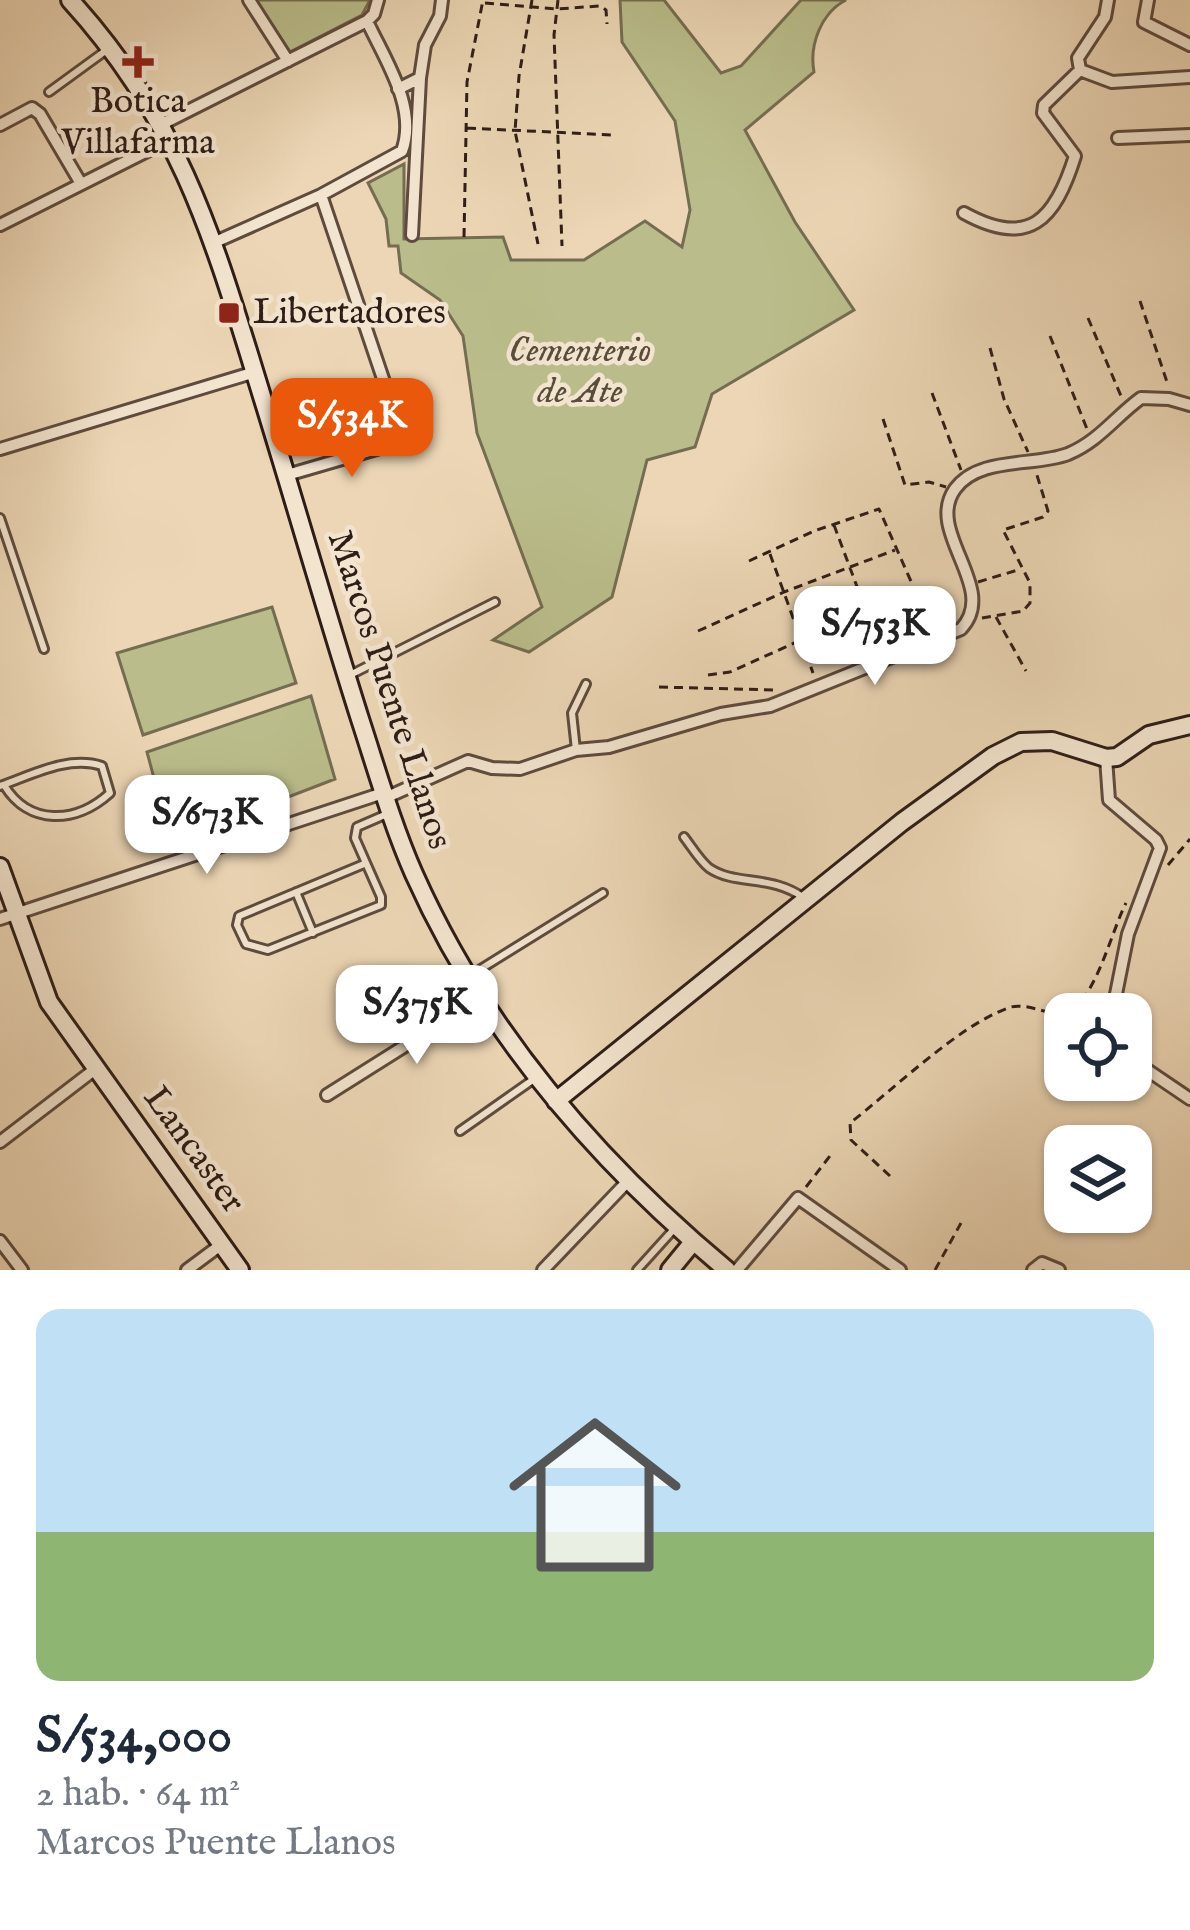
<!DOCTYPE html>
<html lang="es">
<head>
<meta charset="utf-8">
<style>
	:root { --surface:#fff; --page:#f6f6f7; --text:#1f2937; --muted:#747a83; --line:#e0e1e3; --accent:#ea580c }
	body { margin:0; font-family:"IM FELL English",serif; background:var(--page); color:var(--text); height:100vh; display:flex; flex-direction:column; font-size:45px; white-space:nowrap }
	* { box-sizing:border-box; margin:0 }
	p { font-size:39px; color:var(--muted) }
	.icon { flex:none; width:66px; height:66px; fill:none; stroke:currentColor; stroke-width:2; stroke-linecap:round; stroke-linejoin:round }
	.map { position:relative; height:1270px; overflow:hidden }
	.panel { display:flex; flex-direction:column; background:var(--surface); flex:1 }
	.panel>* { flex:none }
	.controls { position:absolute; left:1044px; top:993px; display:grid; gap:24px }
	.controls a { display:grid; place-items:center; width:108px; height:108px; border-radius:24px; background:var(--surface); box-shadow:0 3px 9px #0004; font-size:60px }
	.price { position:absolute; translate:-50% -102px; padding:0 27px; border-radius:24px; background:#fff; color:#222; font-size:39px; line-height:78px; filter:drop-shadow(0 3px 6px #0008) }
	.price::after { content:''; position:absolute; left:50%; top:72px; width:36px; height:27px; margin-left:-18px; background:inherit; clip-path:polygon(0 0,100% 0,50% 100%) }
	.price.active { background:var(--accent); color:#fff }
	ul { padding:0; list-style:none }
	li { display:grid; align-content:center; gap:24px; height:636px; padding:0 36px }
	li+li { border-top:3px solid var(--line) }
	li span { display:grid; place-items:center; height:372px; border-radius:24px; color:#555 }
	li>.icon { margin-inline-start:auto }
	span .icon { width:216px; height:216px; fill:#fffc; stroke-width:1 }
	li b { font-size:51px }
	.map>svg:first-child { display:block }
	.green { fill:#babd8b; stroke:#746d51; stroke-width:3 }
	.lines { fill:none; stroke-linecap:round; stroke-linejoin:round }
	.lane-casing { stroke:#5e4b3e; stroke-width:12 }
	.street-casing { stroke:#5e4b3e; stroke-width:16 }
	.secondary-casing { stroke:#2e1d17; stroke-width:22 }
	.path { stroke:#2e1d17; stroke-width:3; stroke-dasharray:9 6; stroke-linecap:butt }
	.lane { stroke:#f3e4cf; stroke-width:6 }
	.street { stroke:#f3e4cf; stroke-width:10 }
	.secondary { stroke:#f3e4cf; stroke-width:16 }
	.poi-dot { fill:#8f2418; stroke:#f3e4cf; stroke-width:4.5 }
	.labels { text-anchor:middle; dominant-baseline:central; stroke-width:9; stroke-linejoin:round; paint-order:stroke }
	.poi-label { font-size:36px; fill:#2e1d17; stroke:#f3e4cf }
	.park-label { font-size:36px; font-style:italic; fill:#584d3a; stroke:#f3e4cf }
	.street-label { font-size:36px; fill:#2e1d17; stroke:#f3e4cf }
</style>
</head>
<body>
<div class="map">
<svg width="1190" height="1270" viewBox="0 0 1190 1270">
	<rect width="100%" height="100%" fill="#ecd6b5"/>
	<filter id="stains"><feTurbulence type="fractalNoise" baseFrequency=".00167" numOctaves="4"/><feColorMatrix values="0 0 0 0 .2 0 0 0 0 .09 0 0 0 0 .02 0 0 0 .5 -.17"/></filter>
	<radialGradient id="worn" r=".72"><stop offset=".6" stop-color="#630" stop-opacity="0"/><stop offset="1" stop-color="#630" stop-opacity=".3"/></radialGradient>
	<!-- green -->
	<path class="green" d="M 256,0 L 370,0 L 362,15 L 290,52 Z
		M 620,0 L 664,0 L 721,73 L 741,66 L 801,0 L 846,0 C 821,13 809,45 814,72 L 745,130 L 795,222 L 854,310 L 712,394 L 695,447 L 647,460 L 612,597 L 529,652 L 493,640 L 542,607 L 477,433 L 463,336 L 440,300 L 401,273 L 398,246 L 389,246 L 386,219 L 368,183 L 404,164 L 404,239 L 503,237 L 511,260 L 584,260 L 645,221 L 682,247 L 690,210 L 675,121 L 622,42 Z
		M 272,607 L 296,683 L 143,735 L 117,653 Z
		M 311,696 L 335,779 L 171,842 L 147,752 Z"/>
	<g class="lines">
		<!-- lane casing -->
		<g class="lane-casing">
			<path id="lane" d="M 49,92 L 108,49
				M 0,518 L 44,649
				M 350,675 L 495,602
				M 576,750 L 572,713 L 586,684
				M 0,786 C 32,775 68,755 102,766 L 110,793 C 76,824 29,826 4,785
				M 684,837 C 691,846 700,861 709,868 C 735,886 771,874 804,898
				M 364,864 L 239,916 L 237,925 L 246,944 L 268,950 L 381,905 L 381,897 L 355,838 L 357,827 L 387,814
				M 296,892 L 313,933
				M 471,975 L 603,893
				M 460,1131 L 534,1079
				M 637,1270 L 675,1228"/>
		</g>
		<!-- street casing -->
		<g class="street-casing">
			<path id="street" d="M 249,0 L 288,61
				M 1108,0 L 1105,17 L 1078,58 L 1080,70 L 1112,82 L 1190,77
				M 1148,0 L 1144,22 L 1190,45
				M 398,89 L 420,78 L 425,45 L 440,16 L 442,0
				M 162,124 L 367,21 L 374,14 L 378,0
				M 0,125 L 32,108 L 40,114 L 80,182
				M 1118,138 L 1190,135
				M 964,213 C 1029,249 1055,220 1075,156 L 1043,113 L 1044,105 L 1080,70
				M 0,225 L 171,139
				M 412,235 L 420,78
				M 213,243 L 321,195 L 402,151 C 418,108 385,60 367,21
				M 0,449 L 255,372
				M 287,475 L 404,441 L 321,195
				M 1106,758 L 1109,800 L 1156,840 L 1160,848 L 1128,934 L 1112,1014
				M 385,798 L 468,761 L 492,768 L 520,769 L 576,750 L 609,747 L 721,714 L 770,706 L 961,629 C 1000,588 924,532 955,489 C 979,456 1034,467 1068,454 C 1099,441 1115,417 1141,398 L 1169,399 L 1190,405
				M 0,919 L 383,793
				M 1131,1059 L 1190,1099
				M 327,1095 L 481,998
				M 0,1142 L 94,1070
				M 0,1241 L 22,1270
				M 187,1270 L 222,1244
				M 543,1270 L 628,1181
				M 737,1270 L 798,1198 L 900,1270
				M 1033,1270 L 1042,1263 L 1059,1270"/>
		</g>
		<!-- secondary casing -->
		<g class="secondary-casing">
			<path id="secondary" d="M 70,0 C 185,126 216,248 265,406 C 297,510 327,615 360,719 C 377,771 392,824 414,874 C 484,1031 596,1161 727,1270
				M 0,867 L 49,1002 L 240,1270
				M 556,1101 L 902,822 L 993,756 L 1021,742 L 1052,741 L 1106,758 L 1117,757 L 1149,735 L 1190,725
				M 670,1270 L 693,1242"/>
		</g>
		<!-- path -->
		<path class="path" d="M 532,0 L 519,76 L 515,131 L 538,244
			M 558,0 L 554,35 L 562,246
			M 485,3 L 556,9 L 600,6 L 606,10 L 607,24
			M 467,128 L 612,135
			M 464,237 L 467,82 L 483,0
			M 1140,301 L 1168,385
			M 1088,318 L 1121,396
			M 1050,336 L 1087,429
			M 990,348 L 1004,399 L 1028,452
			M 932,393 L 961,470
			M 883,419 L 905,485 L 929,482 L 946,487
			M 834,525 L 881,651
			M 770,554 L 813,673
			M 749,561 L 814,531 L 879,509 L 933,631
			M 978,582 L 1021,569
			M 996,617 L 1026,671
			M 982,618 L 1023,611 L 1030,603 L 1030,583 L 1003,530 L 1043,517 L 1048,511 L 1036,472
			M 698,631 L 784,592 L 895,550
			M 708,675 L 730,672 L 912,590
			M 659,687 L 776,690
			M 1168,865 L 1190,839
			M 890,1176 L 851,1140 L 850,1123 C 894,1089 958,1026 1008,1008 C 1029,1000 1053,1021 1071,1010 C 1097,994 1112,930 1126,903
			M 806,1187 L 833,1152
			M 935,1270 L 961,1223"/>
		<!-- lane -->
		<use href="#lane" class="lane"/>
		<!-- street -->
		<use href="#street" class="street"/>
		<!-- secondary -->
		<use href="#secondary" class="secondary"/>
	</g>
	<!-- markers -->
	<g class="poi-dot">
		<path d="M132 44h12v12h12v12h-12v12h-12v-12h-12v-12h12z"/>
		<rect x="217" y="301" width="24" height="24" rx="6"/>
	</g>
	<g class="labels">
		<!-- poi labels -->
		<g class="poi-label">
			<text x="138" y="102">Botica<tspan x="138" dy="41">Villafarma</tspan></text>
			<text x="253" y="313" text-anchor="start">Libertadores</text>
		</g>
		<!-- park labels -->
		<g class="park-label">
			<text x="580" y="351">Cementerio<tspan x="580" dy="41">de Ate</tspan></text>
		</g>
		<!-- street labels -->
		<g class="street-label">
			<text transform="translate(389 690) rotate(72)">Marcos Puente Llanos</text>
			<text transform="translate(194 1150) rotate(54)">Lancaster</text>
		</g>
	</g>
	<rect width="100%" height="100%" filter="url(#stains)"/>
	<rect width="100%" height="100%" fill="url(#worn)"/>
</svg>
<div class="controls">
<a><svg class="icon" aria-label="locate" viewBox="0 0 24 24"><circle cx="12" cy="12" r="6"/><path d="M12 2v4M12 18v4M2 12h4M18 12h4"/></svg></a>
<a><svg class="icon" aria-label="layers" viewBox="0 0 24 24"><path d="M12 4l9 5-9 5-9-5zM3 14l9 5 9-5"/></svg></a>
</div>
<b class="price active" style="left:352px;top:480px">S/534K</b>
<b class="price" style="left:875px;top:688px">S/753K</b>
<b class="price" style="left:207px;top:877px">S/673K</b>
<b class="price" style="left:417px;top:1067px">S/375K</b>
</div>
<section class="panel">
<ul>
<li><span style="background:linear-gradient(#bfe0f5 60%,#8fb573 0)"><svg class="icon" aria-label="home" viewBox="0 0 24 24"><path d="M3 11l9-7 9 7M6 9v11h12V9"/></svg></span><div><b>S/534,000</b><p>2 hab. · 64 m²</p><p>Marcos Puente Llanos</p></div></li>
</ul>
</section>
</body>
</html>
